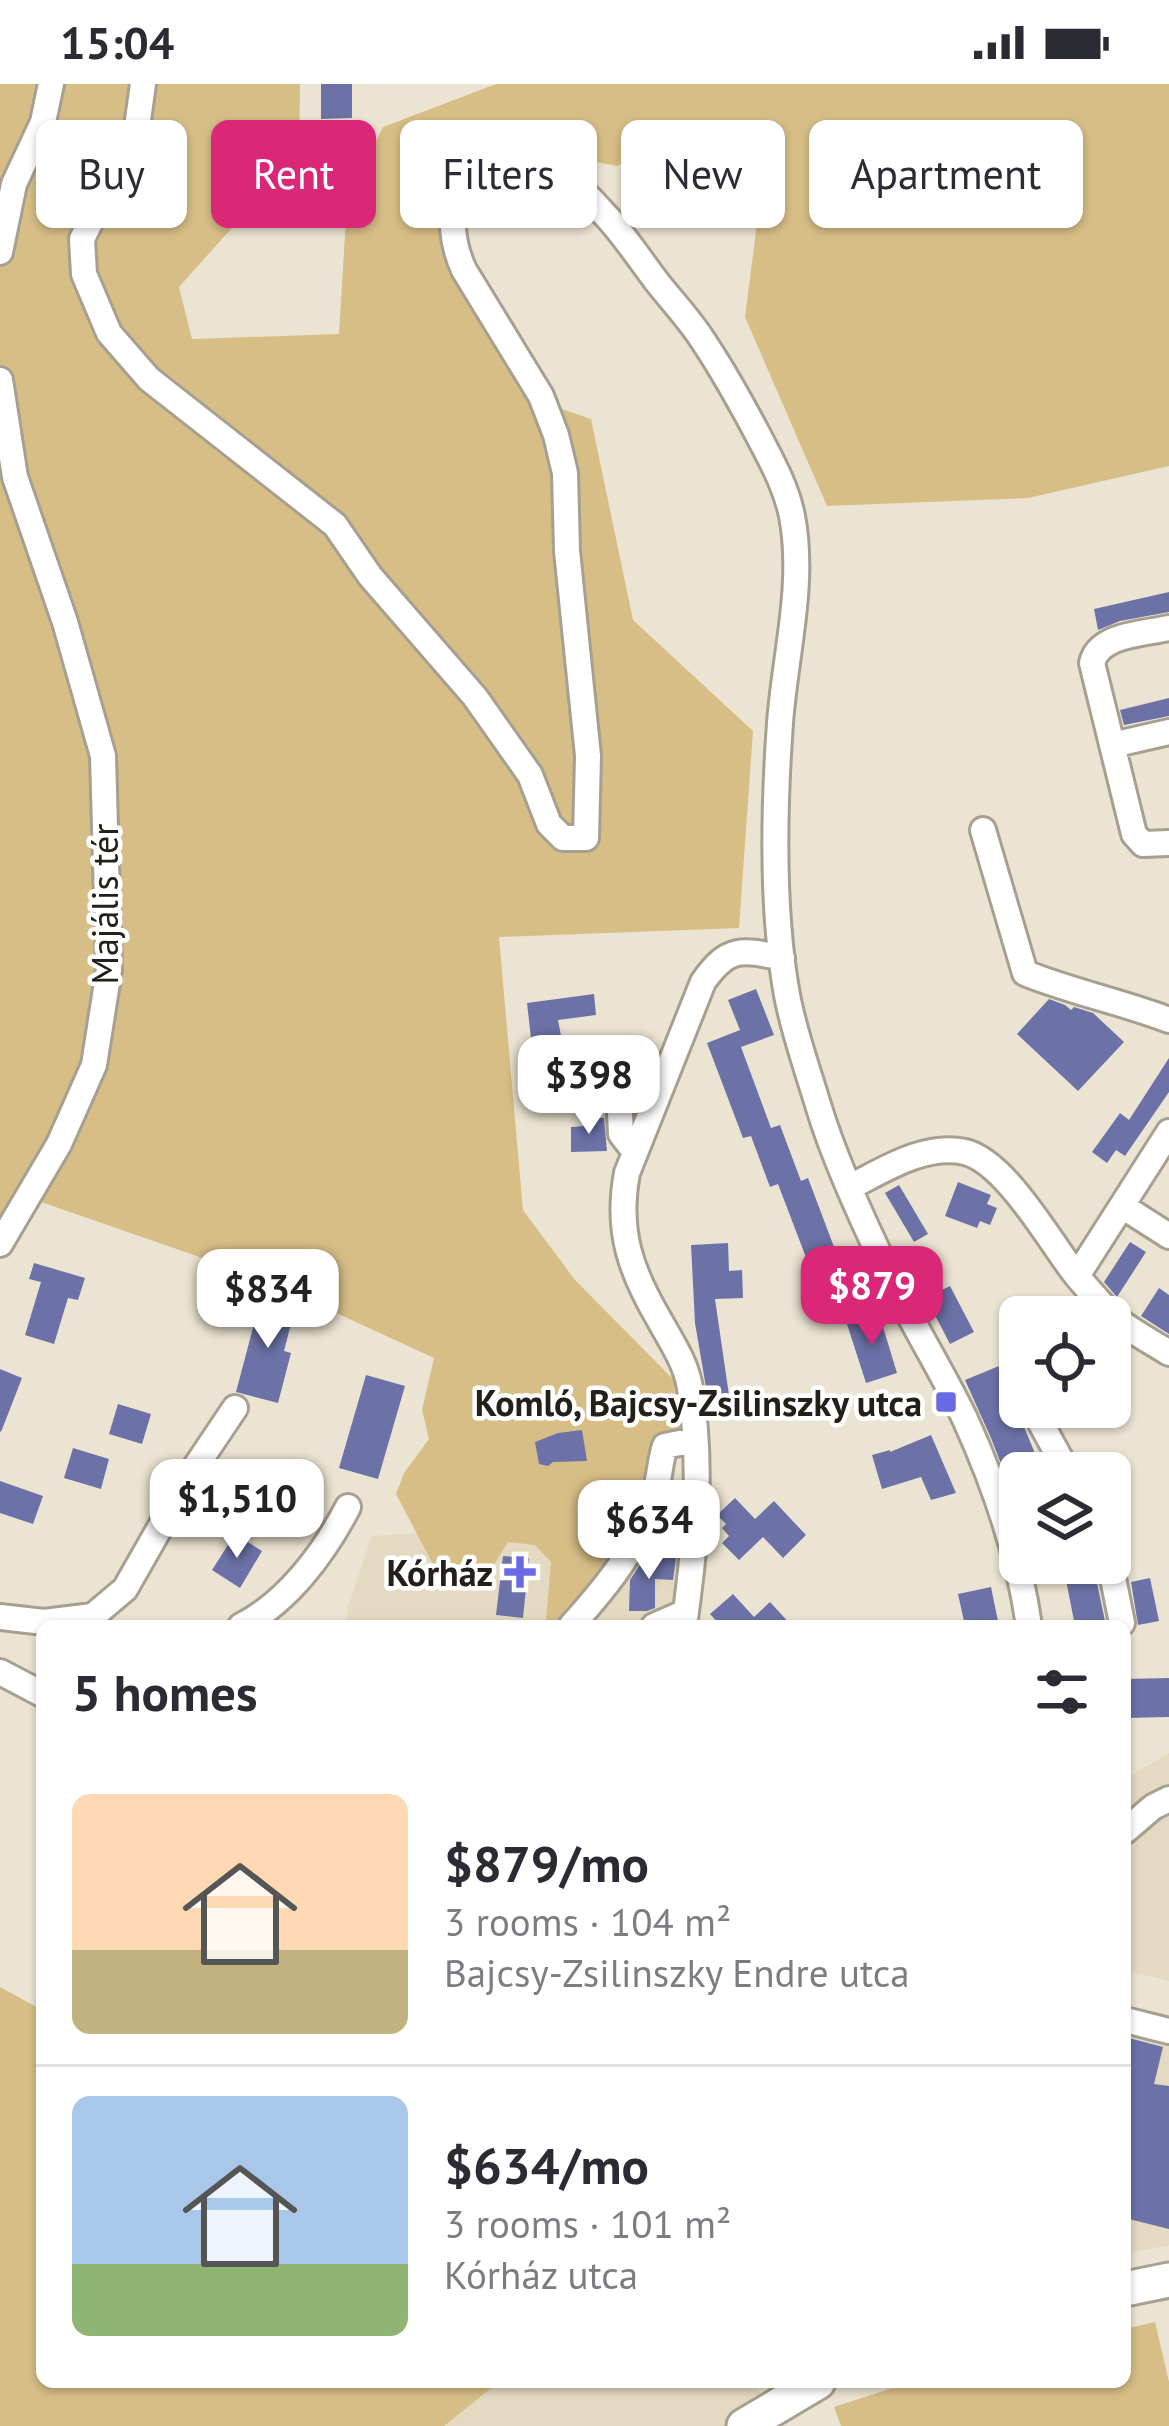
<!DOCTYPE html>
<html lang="en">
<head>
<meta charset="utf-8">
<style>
	:root { --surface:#fff; --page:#f2f2f3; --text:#2b2b33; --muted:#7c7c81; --line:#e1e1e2; --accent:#db2777 }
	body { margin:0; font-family:"PT Sans",sans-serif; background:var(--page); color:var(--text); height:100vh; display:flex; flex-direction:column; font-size:45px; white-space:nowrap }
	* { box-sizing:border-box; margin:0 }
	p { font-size:39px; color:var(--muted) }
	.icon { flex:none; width:66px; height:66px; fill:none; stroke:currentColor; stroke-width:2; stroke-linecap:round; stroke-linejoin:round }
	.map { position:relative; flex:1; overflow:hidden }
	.side { position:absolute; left:36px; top:1536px; width:1095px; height:768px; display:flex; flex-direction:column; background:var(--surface); border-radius:18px; box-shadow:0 3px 9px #0004 }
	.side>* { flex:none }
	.banner { position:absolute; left:36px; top:36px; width:1098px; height:108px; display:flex; gap:24px }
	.controls { position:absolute; left:999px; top:1212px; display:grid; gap:24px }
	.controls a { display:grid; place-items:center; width:132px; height:132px; border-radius:18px; background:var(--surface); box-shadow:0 3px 9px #0004; font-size:60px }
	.price { position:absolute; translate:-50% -102px; padding:0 27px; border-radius:24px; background:#fff; color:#222; font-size:39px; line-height:78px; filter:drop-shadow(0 3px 6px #0008) }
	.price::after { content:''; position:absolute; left:50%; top:72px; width:36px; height:27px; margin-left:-18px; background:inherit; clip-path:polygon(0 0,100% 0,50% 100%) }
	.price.active { background:var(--accent); color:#fff }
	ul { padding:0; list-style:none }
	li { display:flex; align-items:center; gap:36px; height:300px; padding:0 36px }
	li+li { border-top:3px solid var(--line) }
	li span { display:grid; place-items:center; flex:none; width:336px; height:240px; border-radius:18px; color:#555 }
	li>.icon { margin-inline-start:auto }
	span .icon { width:144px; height:144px; fill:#fffc; stroke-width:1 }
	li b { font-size:51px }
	h2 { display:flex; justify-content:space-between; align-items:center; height:144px; padding:0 36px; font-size:51px }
	.tag { padding:0 42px; border-radius:18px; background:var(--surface); box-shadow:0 3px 9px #0004; font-size:42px; line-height:108px }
	.tag.active { background:var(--accent); color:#fff }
	.status { display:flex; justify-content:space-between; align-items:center; height:84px; padding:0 60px; background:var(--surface); direction:ltr }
	.status svg { height:33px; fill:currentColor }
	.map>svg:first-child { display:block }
	.built { fill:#e4d9c1 }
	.green { fill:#d7be87 }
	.building { fill:#6c72a7 }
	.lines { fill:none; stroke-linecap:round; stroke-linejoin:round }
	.minor-casing { stroke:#a79f8f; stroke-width:30 }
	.major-casing { stroke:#a79f8f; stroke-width:39 }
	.minor { stroke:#fff; stroke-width:24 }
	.major { stroke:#fff; stroke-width:33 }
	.poi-dot { fill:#6a6be4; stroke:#fff; stroke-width:4.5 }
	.labels { text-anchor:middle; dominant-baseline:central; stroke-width:9; stroke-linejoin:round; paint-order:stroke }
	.street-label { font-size:36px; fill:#222019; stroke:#fff }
	.poi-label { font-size:36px; font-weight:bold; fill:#222019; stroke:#fff; text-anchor:end }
</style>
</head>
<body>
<div class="status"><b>15:04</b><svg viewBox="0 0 49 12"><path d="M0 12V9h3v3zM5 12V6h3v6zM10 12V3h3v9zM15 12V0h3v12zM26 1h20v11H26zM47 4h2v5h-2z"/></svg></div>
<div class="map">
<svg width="1169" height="2342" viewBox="0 0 1169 2342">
	<rect width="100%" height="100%" fill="#ece4d2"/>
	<!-- built -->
	<path class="built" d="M 682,1436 L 678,1542 L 346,1542 L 348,1523 L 372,1452 L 576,1440 Z
		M 1169,1669 L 1169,1897 L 1125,1886 L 1125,1695 Z
		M 1125,1944 L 1169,1954 L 1169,2161 L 1125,2170 Z
		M 499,2298 L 750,2298 L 773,2323 L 780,2342 L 444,2342 Z"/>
	<!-- green -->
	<path class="green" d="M 0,0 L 300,0 L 299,69 L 179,203 L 192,255 L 339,250 L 347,118 L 383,43 L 496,0 L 1169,0 L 1169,382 L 1028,414 L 827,422 L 745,233 L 762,101 L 678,51 L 617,82 L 520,64 L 459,90 L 441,131 L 449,189 L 526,313 L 591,335 L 633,536 L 753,647 L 739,844 L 499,853 L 523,1126 L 575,1196 L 681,1303 L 680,1355 L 634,1459 L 563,1538 L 546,1536 L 551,1478 L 535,1461 L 508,1458 L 490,1487 L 467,1494 L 436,1486 L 396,1410 L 404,1389 L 429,1355 L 422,1326 L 434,1274 L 260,1194 L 21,1111 L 0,1145 Z
		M 0,1903 L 42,1926 L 42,2298 L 499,2298 L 444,2342 L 0,2342 Z
		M 1155,2238 L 1169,2298 L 1169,2342 L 841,2342 L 834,2323 L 911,2298 L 1125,2298 L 1125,2245 Z"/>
	<!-- building -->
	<path class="building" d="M 321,0 L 352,0 L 352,34 L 321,35 Z
		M 1169,508 L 1169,528 L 1120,537 L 1098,546 L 1094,525 Z
		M 1169,614 L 1169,632 L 1124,641 L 1120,626 Z
		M 756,905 L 774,951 L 741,963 L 771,1044 L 780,1041 L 801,1097 L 808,1094 L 848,1200 L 820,1210 L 778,1100 L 770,1103 L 751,1052 L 743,1054 L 707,959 L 740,946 L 728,916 Z
		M 594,910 L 596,931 L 558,936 L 570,998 L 534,1005 L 528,973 L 533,972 L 527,919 Z
		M 1049,915 L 1065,921 L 1071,926 L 1074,923 L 1093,929 L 1124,958 L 1078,1007 L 1017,950 Z
		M 1169,974 L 1169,1008 L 1125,1072 L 1116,1066 L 1107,1079 L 1092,1068 L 1120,1029 L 1129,1036 Z
		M 586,1034 L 604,1034 L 607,1067 L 571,1068 L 571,1043 L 586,1042 Z
		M 958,1098 L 991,1111 L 987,1120 L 997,1124 L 990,1141 L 980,1137 L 977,1144 L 945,1132 Z
		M 899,1101 L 928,1150 L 914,1158 L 885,1109 Z
		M 1130,1158 L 1146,1168 L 1117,1213 L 1104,1198 Z
		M 728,1159 L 729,1187 L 742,1186 L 743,1214 L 715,1215 L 730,1318 L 709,1321 L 695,1239 L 691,1161 Z
		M 34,1179 L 85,1194 L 78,1216 L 68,1214 L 54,1260 L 25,1251 L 41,1198 L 29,1195 Z
		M 950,1202 L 974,1248 L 950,1260 L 926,1214 Z
		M 1159,1204 L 1169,1211 L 1169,1250 L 1141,1232 Z
		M 262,1210 L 296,1220 L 284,1267 L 291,1269 L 278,1319 L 236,1308 Z
		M 879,1230 L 897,1289 L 866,1299 L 847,1240 Z
		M 999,1282 L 1043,1389 L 1020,1389 L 1020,1428 L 991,1354 L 965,1296 Z
		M 0,1285 L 22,1294 L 1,1348 L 0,1347 Z
		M 366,1291 L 405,1302 L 378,1395 L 339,1384 Z
		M 118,1320 L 151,1330 L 142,1360 L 109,1350 Z
		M 582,1346 L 587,1377 L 553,1378 L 548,1382 L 539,1380 L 535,1358 L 558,1349 Z
		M 931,1351 L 956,1409 L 931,1416 L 921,1393 L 882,1405 L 872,1371 L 890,1366 L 890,1368 Z
		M 73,1364 L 109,1375 L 101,1405 L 64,1394 Z
		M 0,1397 L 43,1412 L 33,1440 L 0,1429 Z
		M 735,1414 L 755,1435 L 774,1417 L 806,1451 L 783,1474 L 763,1453 L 739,1476 L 722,1459 L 729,1452 L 722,1444 L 726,1440 L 717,1431 Z
		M 235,1450 L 262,1467 L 240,1504 L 212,1486 Z
		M 503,1472 L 529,1474 L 523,1534 L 496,1531 Z
		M 645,1473 L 676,1474 L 673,1496 L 655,1495 L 655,1524 L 647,1527 L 629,1527 L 630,1496 Z
		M 1094,1485 L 1105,1537 L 1075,1542 L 1065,1491 Z
		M 1150,1494 L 1159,1537 L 1138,1541 L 1131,1498 Z
		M 991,1503 L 999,1542 L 965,1542 L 958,1510 Z
		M 733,1510 L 754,1533 L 770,1518 L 792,1542 L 721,1542 L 710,1530 Z
		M 1169,1594 L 1169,1633 L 1125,1634 L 1125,1595 Z
		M 1125,1953 L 1163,1963 L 1154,2000 L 1169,2002 L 1169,2145 L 1125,2134 Z"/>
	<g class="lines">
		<!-- minor casing -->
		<g class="minor-casing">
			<path id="minor" d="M 143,0 L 137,43 L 82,155 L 84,190 L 109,249 L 149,295 L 335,441 L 370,492 L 475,613 L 530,691 L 549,740 L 563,754 L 586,754 L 588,672 L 567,467 L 565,389 L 556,351 L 541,312 L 464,186 C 439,132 454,66 527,80 C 538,83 551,85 561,91 C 579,101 594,119 608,134 C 626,154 641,177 657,198 C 672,217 689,235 702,255 C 722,285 740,317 757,349 C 771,376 786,402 792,432 C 805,500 785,571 780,639 C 774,723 772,829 787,911 C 794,949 808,987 819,1024 C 836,1080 867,1146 893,1199 C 915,1245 943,1289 965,1335 C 995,1401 1019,1471 1029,1542
				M 0,168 L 14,100 L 43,38 L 51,0
				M 0,296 L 15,393 L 65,538 L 103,672 L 109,886 L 94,981 L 59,1060 L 0,1160
				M 1169,544 C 1143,550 1099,550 1092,579 L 1134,750 L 1143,760 L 1169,759
				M 1112,661 L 1169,648
				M 983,746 L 1025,889 C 1072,908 1122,918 1169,936
				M 617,970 L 621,1050 L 635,1068
				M 850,1103 C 884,1086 925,1059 965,1068 C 1006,1078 1050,1158 1076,1191 C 1086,1203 1097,1215 1107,1226 C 1124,1244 1149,1256 1169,1269
				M 1122,1122 L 1169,1152
				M 1077,1192 L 1169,1048
				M 1032,1323 L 1068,1389
				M 1110,1479 L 1122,1539
				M 0,1533 L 44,1538 L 93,1532 L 125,1505 L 190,1391 L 235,1324
				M 241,1542 C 288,1518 324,1469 348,1423
				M 571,1542 C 608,1501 640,1462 655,1408 C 660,1393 660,1376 665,1362 L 694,1356
				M 654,1542 L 686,1528
				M 684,1542 C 695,1464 703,1383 690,1304 C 686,1279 672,1259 660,1237 C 631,1188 616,1147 627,1089 L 703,898 C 728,862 742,865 782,874
				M 0,1588 L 42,1610
				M 1125,1747 L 1153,1723 L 1169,1715
				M 1125,1936 L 1169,1947"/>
		</g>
		<!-- major casing -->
		<g class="major-casing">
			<path id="major" d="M 1125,2205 L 1169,2196
				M 744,2342 L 818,2298"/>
		</g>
		<!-- minor -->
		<use href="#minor" class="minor"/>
		<!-- major -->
		<use href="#major" class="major"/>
	</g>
	<!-- markers -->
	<g class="poi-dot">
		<rect x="934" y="1306" width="24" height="24" rx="6"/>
		<path d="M514 1470h12v12h12v12h-12v12h-12v-12h-12v-12h12z"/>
	</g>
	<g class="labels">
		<!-- street labels -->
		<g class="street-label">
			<text transform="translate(104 820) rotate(-90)">Majális tér</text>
		</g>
		<!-- poi labels -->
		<g class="poi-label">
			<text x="922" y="1318">Komló, Bajcsy-Zsilinszky utca</text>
			<text x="493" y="1488">Kórház</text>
		</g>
	</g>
</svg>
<div class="controls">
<a><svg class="icon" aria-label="locate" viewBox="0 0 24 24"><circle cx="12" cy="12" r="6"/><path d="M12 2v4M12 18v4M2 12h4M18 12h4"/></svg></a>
<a><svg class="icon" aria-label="layers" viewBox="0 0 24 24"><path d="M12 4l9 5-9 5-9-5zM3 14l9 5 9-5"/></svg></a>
</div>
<b class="price" style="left:589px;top:1053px">$398</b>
<b class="price active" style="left:872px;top:1264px">$879</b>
<b class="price" style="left:268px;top:1267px">$834</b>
<b class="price" style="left:237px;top:1477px">$1,510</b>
<b class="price" style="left:649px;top:1498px">$634</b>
<div class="banner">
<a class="tag">Buy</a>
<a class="tag active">Rent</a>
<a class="tag">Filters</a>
<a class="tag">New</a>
<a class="tag">Apartment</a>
</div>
<section class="side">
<h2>5 homes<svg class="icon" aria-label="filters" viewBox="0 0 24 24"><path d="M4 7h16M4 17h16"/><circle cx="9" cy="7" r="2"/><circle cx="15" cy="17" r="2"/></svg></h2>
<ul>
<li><span style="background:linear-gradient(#ffd9b3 65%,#c2b280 0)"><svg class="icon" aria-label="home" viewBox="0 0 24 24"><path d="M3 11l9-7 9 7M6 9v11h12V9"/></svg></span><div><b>$879/mo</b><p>3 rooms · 104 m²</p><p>Bajcsy-Zsilinszky Endre utca</p></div></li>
<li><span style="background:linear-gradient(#a9c7e8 70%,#8fb573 0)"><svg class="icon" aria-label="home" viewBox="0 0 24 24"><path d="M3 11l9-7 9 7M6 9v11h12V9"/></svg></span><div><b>$634/mo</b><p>3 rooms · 101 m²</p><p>Kórház utca</p></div></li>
</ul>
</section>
</div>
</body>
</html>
